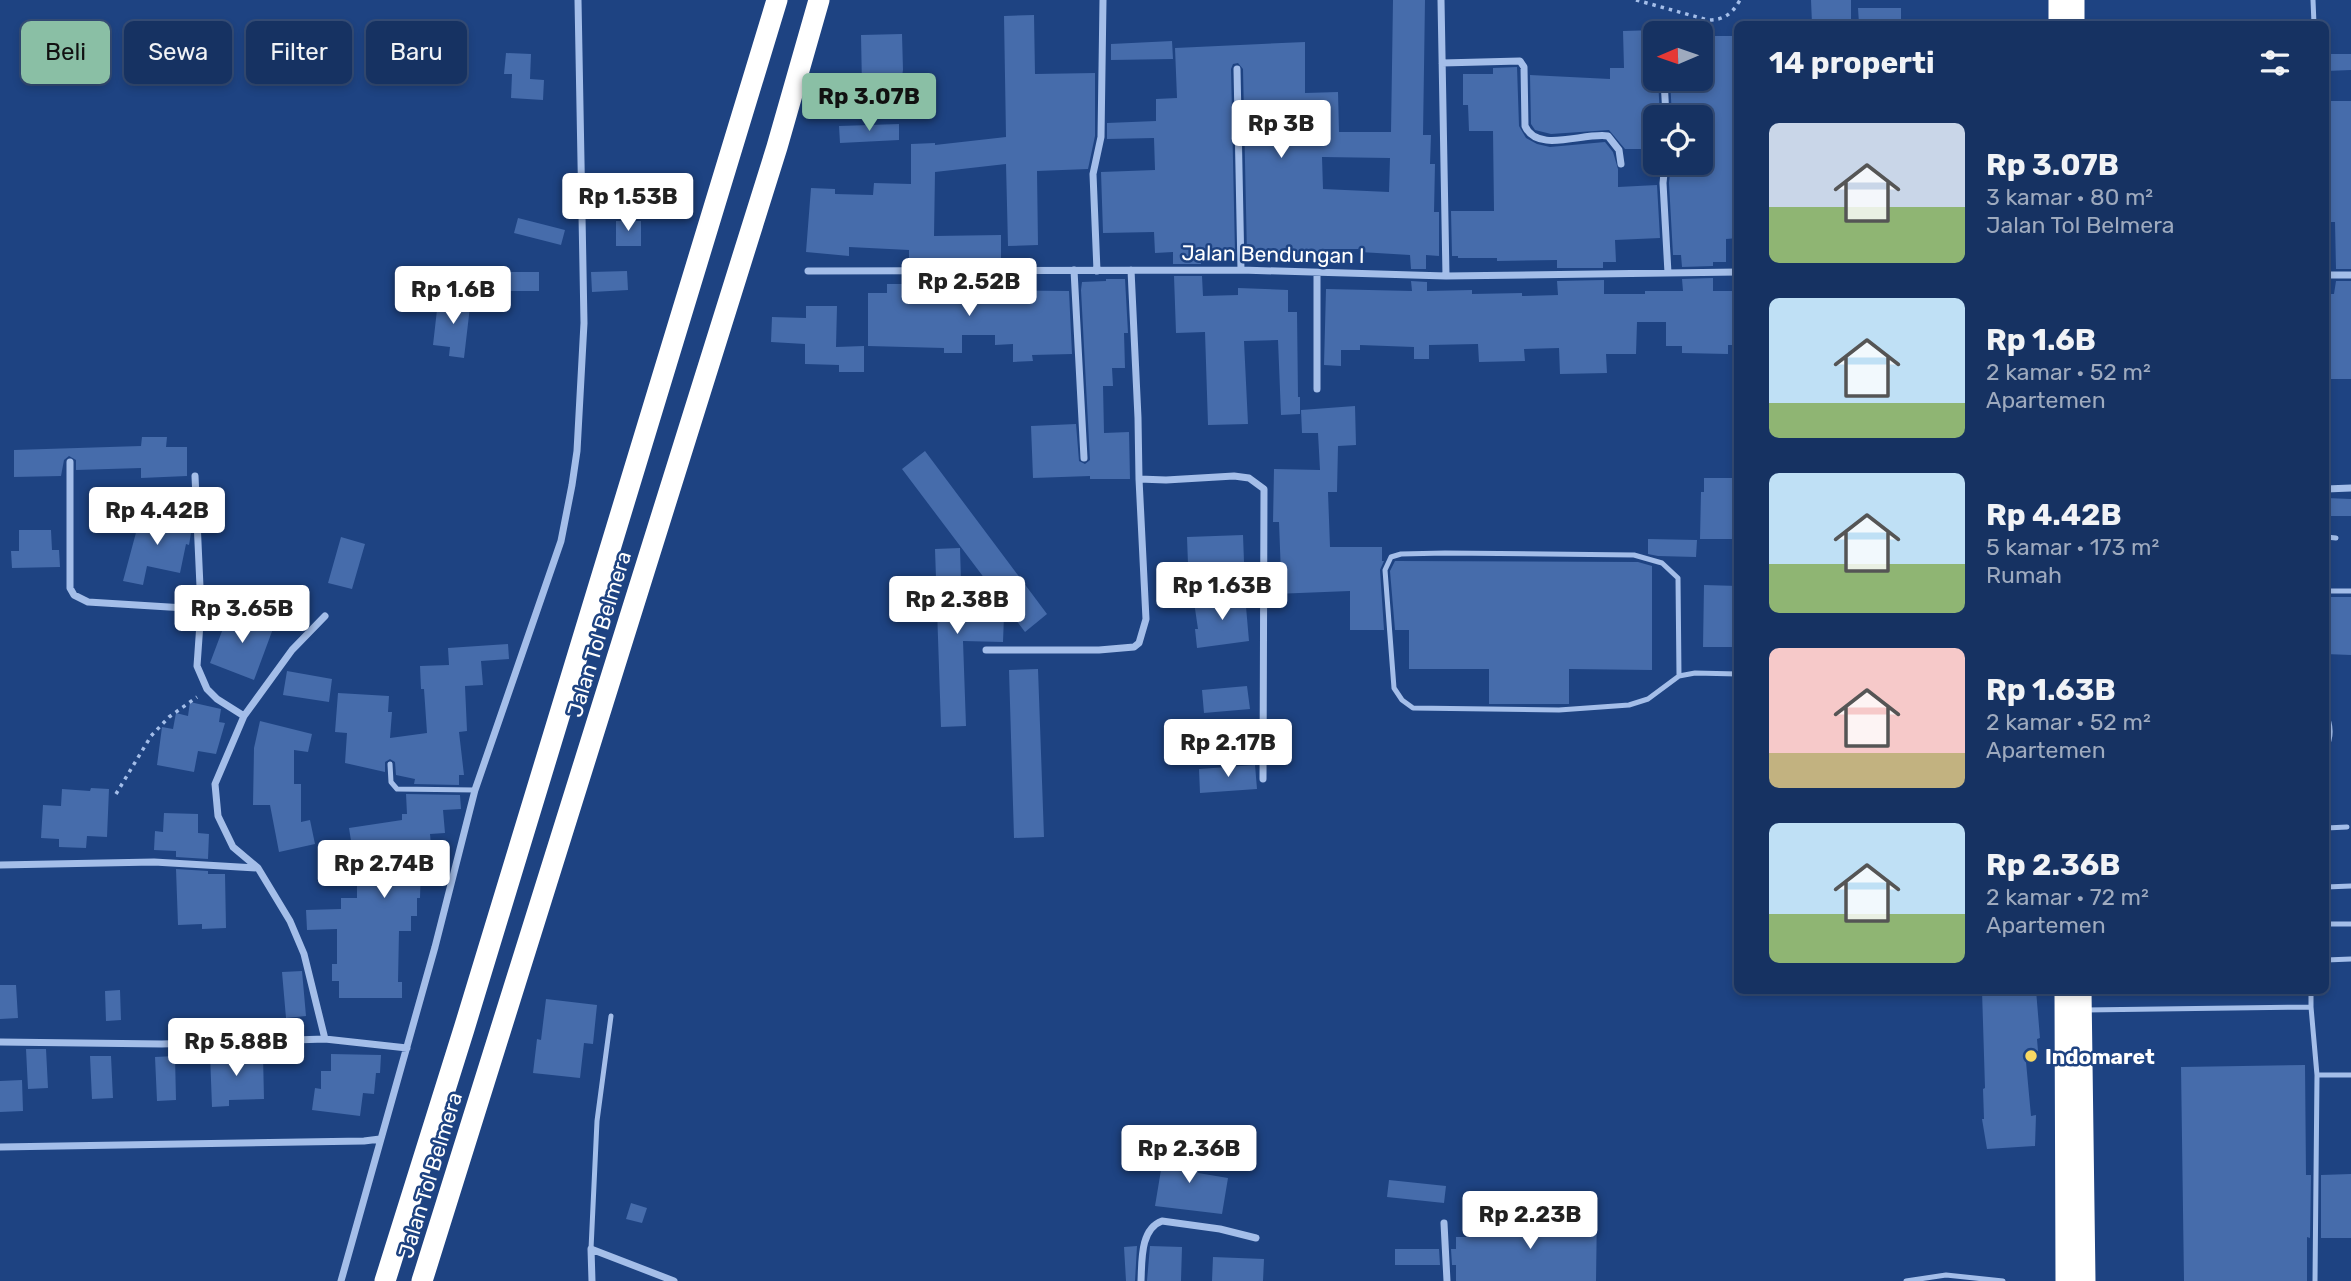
<!DOCTYPE html>
<html lang="id">
<head>
<meta charset="utf-8">
<style>
	:root { --surface:#163262; --page:#233e6b; --text:#f1f3f6; --muted:#9eaabe; --line:#354d77; --accent:#8abfa5 }
	body { margin:0; font-family:Rubik,sans-serif; background:var(--page); color:var(--text); height:100vh; display:flex; flex-direction:column; font-size:26px; white-space:nowrap }
	* { box-sizing:border-box; margin:0 }
	p { font-size:23px; color:var(--muted) }
	.icon { flex:none; width:38px; height:38px; fill:none; stroke:currentColor; stroke-width:2; stroke-linecap:round; stroke-linejoin:round }
	.map { position:relative; flex:1; overflow:hidden }
	.panel { position:absolute; left:1734px; top:21px; width:595px; height:973px; display:flex; flex-direction:column; background:var(--surface); border-radius:10px; box-shadow:0 4px 10px #0003,0 0 0 2px var(--line) }
	.panel>* { flex:none }
	.hud { position:absolute; left:21px; top:21px; width:665px; height:63px; display:flex; gap:14px }
	.needle { width:46px; rotate:268deg }
	.fabs { position:absolute; left:1643px; top:21px; display:grid; gap:14px }
	.fabs a { display:grid; place-items:center; width:70px; height:70px; border-radius:10px; background:var(--surface); box-shadow:0 4px 10px #0003,0 0 0 2px var(--line); font-size:35px }
	.price { position:absolute; translate:-50% -60px; padding:0 16px; border-radius:7px; background:#fff; color:#222; font-size:23px; line-height:46px; filter:drop-shadow(0 2px 4px #0008) }
	.price::after { content:''; position:absolute; left:50%; top:42px; width:21px; height:16px; margin-left:-10px; background:inherit; clip-path:polygon(0 0,100% 0,50% 100%) }
	.price.on { background:var(--accent); color:#111 }
	ul { padding:0; list-style:none }
	li { display:flex; align-items:center; gap:21px; height:175px; padding:0 35px }
	li span { display:grid; place-items:center; flex:none; width:196px; height:140px; border-radius:10px; color:#555 }
	li>.icon { margin-inline-start:auto }
	span .icon { width:84px; height:84px; fill:#fffc; stroke-width:1 }
	li b { font-size:30px }
	h2 { display:flex; justify-content:space-between; align-items:center; height:84px; padding:0 35px; font-size:30px }
	.tag { padding:0 24px; border-radius:10px; background:var(--surface); box-shadow:0 4px 10px #0003,0 0 0 2px var(--line); font-size:24px; line-height:63px }
	.tag.on { background:var(--accent); color:#111 }
	.map>svg:first-child { display:block }
	.building { fill:#466cab; fill-rule:evenodd }
	.lines { fill:none; stroke-linecap:round; stroke-linejoin:round }
	.path { stroke:#a4bee9; stroke-width:3.5; stroke-dasharray:3.5 5; stroke-linecap:butt }
	.lane { stroke:#a4bee9; stroke-width:5 }
	.street { stroke:#a4bee9; stroke-width:7 }
	.highway { stroke:#fff; stroke-width:21 }
	.poi-dot { fill:#f8d863; stroke:#1e4382; stroke-width:2.5 }
	.labels { text-anchor:middle; dominant-baseline:central; stroke-width:5; stroke-linejoin:round; paint-order:stroke }
	.street-label { font-size:21px; fill:#fff; stroke:#1e4382 }
	.poi-label { font-size:21px; font-weight:bold; fill:#fff; stroke:#1e4382; text-anchor:start }
</style>
</head>
<body>
<div class="map">
<svg width="2351" height="1281" viewBox="0 0 2351 1281">
	<rect width="100%" height="100%" fill="#1e4382"/>
	<!-- building -->
	<path class="building" d="M 1393,0 L 1425,0 L 1423,135 L 1431,135 L 1430,164 L 1435,164 L 1434,212 L 1439,212 L 1439,256 L 1426,255 L 1426,269 L 1411,269 L 1410,255 L 1360,252 L 1360,249 L 1325,249 L 1325,256 L 1308,257 L 1308,260 L 1280,261 L 1280,254 L 1247,255 L 1243,69 L 1238,63 L 1233,64 L 1231,69 L 1235,253 L 1201,255 L 1201,264 L 1173,264 L 1173,252 L 1155,253 L 1154,232 L 1103,233 L 1101,172 L 1155,170 L 1154,138 L 1107,139 L 1107,123 L 1156,121 L 1156,99 L 1177,98 L 1175,48 L 1305,42 L 1305,93 L 1338,92 L 1339,132 L 1391,132 ZM 1322,157 L 1390,158 L 1389,192 L 1323,189 Z
		M 1811,0 L 1851,0 L 1851,23 L 1812,24 Z
		M 1858,8 L 1901,8 L 1901,24 L 1859,24 Z
		M 1034,15 L 1035,74 L 1095,73 L 1095,136 L 1088,169 L 1037,171 L 1038,245 L 1008,246 L 1006,164 L 935,172 L 934,236 L 1001,235 L 1001,258 L 963,259 L 962,265 L 909,265 L 909,250 L 849,247 L 849,256 L 806,252 L 811,188 L 835,189 L 835,194 L 873,195 L 874,183 L 911,184 L 911,144 L 935,143 L 935,145 L 1006,137 L 1004,16 Z
		M 1656,30 L 1656,79 L 1658,79 L 1660,117 L 1656,117 L 1656,149 L 1625,149 L 1609,130 L 1551,134 L 1535,130 L 1531,124 L 1530,75 L 1610,79 L 1610,68 L 1624,68 L 1623,31 Z
		M 902,34 L 903,70 L 900,89 L 862,87 L 861,35 Z
		M 1703,36 L 1734,36 L 1736,128 L 1732,128 L 1734,173 L 1738,173 L 1738,238 L 1726,239 L 1726,262 L 1713,262 L 1713,266 L 1682,267 L 1681,255 L 1673,255 L 1669,183 L 1671,163 L 1701,163 L 1701,159 L 1705,159 L 1704,117 L 1672,117 L 1670,79 L 1701,79 L 1703,77 Z
		M 1172,41 L 1173,59 L 1111,60 L 1111,44 Z
		M 506,53 L 531,54 L 530,79 L 544,80 L 543,100 L 511,98 L 512,74 L 504,74 Z
		M 2326,54 L 2351,54 L 2351,70 L 2326,71 Z
		M 1517,67 L 1519,126 L 1526,138 L 1537,144 L 1550,147 L 1605,142 L 1613,152 L 1618,169 L 1618,187 L 1657,185 L 1660,238 L 1615,240 L 1616,262 L 1603,262 L 1603,268 L 1557,268 L 1557,260 L 1497,261 L 1497,258 L 1458,258 L 1458,256 L 1452,256 L 1451,211 L 1494,211 L 1493,131 L 1469,131 L 1468,105 L 1463,105 L 1463,74 L 1493,74 L 1493,68 Z
		M 2331,101 L 2351,101 L 2351,269 L 2336,269 L 2335,222 L 2326,222 L 2326,122 L 2331,122 Z
		M 899,124 L 899,140 L 840,143 L 839,126 Z
		M 518,218 L 565,230 L 561,245 L 514,233 Z
		M 616,221 L 641,221 L 641,246 L 616,246 Z
		M 627,271 L 628,290 L 592,292 L 591,272 Z
		M 484,272 L 539,272 L 539,291 L 485,291 Z
		M 1174,276 L 1202,276 L 1203,296 L 1238,295 L 1238,288 L 1288,290 L 1288,312 L 1297,312 L 1298,397 L 1300,397 L 1300,414 L 1281,415 L 1278,340 L 1244,341 L 1248,424 L 1208,425 L 1205,332 L 1176,333 Z
		M 909,277 L 962,277 L 962,290 L 1069,291 L 1072,354 L 1032,355 L 1033,361 L 1013,362 L 1013,344 L 995,345 L 995,335 L 962,335 L 962,353 L 944,353 L 944,348 L 868,346 L 868,293 L 887,293 L 887,284 L 909,284 Z
		M 1713,278 L 1713,291 L 1738,291 L 1738,345 L 1728,345 L 1728,354 L 1682,353 L 1682,346 L 1666,346 L 1666,322 L 1637,322 L 1636,354 L 1606,354 L 1607,373 L 1560,374 L 1559,348 L 1524,349 L 1525,361 L 1479,362 L 1478,344 L 1429,345 L 1429,359 L 1414,359 L 1414,347 L 1360,345 L 1360,350 L 1341,350 L 1341,366 L 1324,365 L 1326,289 L 1412,291 L 1411,281 L 1427,282 L 1427,291 L 1472,290 L 1472,294 L 1522,293 L 1522,296 L 1558,295 L 1557,281 L 1604,280 L 1604,294 L 1645,294 L 1645,291 L 1683,291 L 1682,279 Z
		M 1106,279 L 1125,279 L 1128,333 L 1124,333 L 1125,368 L 1112,368 L 1113,386 L 1103,386 L 1104,433 L 1129,432 L 1130,479 L 1090,479 L 1090,476 L 1033,478 L 1031,426 L 1076,424 L 1079,461 L 1085,464 L 1090,460 L 1081,290 L 1082,282 L 1106,281 Z
		M 2336,281 L 2351,281 L 2351,379 L 2326,379 L 2326,294 L 2334,294 Z
		M 456,296 L 471,298 L 464,358 L 449,356 L 450,347 L 433,345 L 438,301 L 455,303 Z
		M 806,306 L 837,306 L 836,347 L 864,346 L 864,372 L 839,372 L 839,365 L 805,364 L 805,344 L 771,342 L 772,317 L 806,318 Z
		M 1355,406 L 1356,445 L 1338,446 L 1337,492 L 1328,492 L 1330,547 L 1382,547 L 1382,561 L 1384,561 L 1380,570 L 1384,630 L 1350,630 L 1350,591 L 1274,594 L 1273,575 L 1281,575 L 1279,522 L 1273,522 L 1274,469 L 1320,470 L 1318,433 L 1302,433 L 1301,410 Z
		M 142,437 L 167,437 L 166,447 L 187,447 L 187,476 L 141,478 L 141,468 L 76,470 L 76,460 L 69,456 L 64,460 L 61,476 L 14,477 L 14,450 L 141,446 Z
		M 925,451 L 1047,614 L 1025,632 L 902,469 Z
		M 1704,478 L 1738,478 L 1738,539 L 1700,539 L 1701,492 L 1704,492 Z
		M 2326,498 L 2351,499 L 2351,516 L 2326,516 Z
		M 141,514 L 191,525 L 191,533 L 189,545 L 186,544 L 180,573 L 147,566 L 143,585 L 123,581 Z
		M 19,530 L 51,530 L 52,550 L 59,550 L 60,567 L 12,568 L 11,551 L 19,551 Z
		M 1243,535 L 1244,562 L 1188,564 L 1187,537 Z
		M 341,537 L 365,544 L 352,589 L 328,583 Z
		M 1648,539 L 1697,540 L 1696,557 L 1658,556 L 1648,554 Z
		M 960,548 L 962,614 L 1004,615 L 1003,642 L 963,641 L 966,726 L 941,727 L 935,549 Z
		M 1395,561 L 1638,562 L 1652,566 L 1652,670 L 1569,669 L 1569,704 L 1489,704 L 1489,669 L 1409,669 L 1409,630 L 1395,630 L 1390,571 Z
		M 1704,585 L 1738,586 L 1738,647 L 1703,647 Z
		M 1245,595 L 1249,641 L 1197,648 L 1195,629 L 1198,629 L 1194,602 Z
		M 2326,597 L 2351,597 L 2351,655 L 2326,654 Z
		M 230,610 L 274,626 L 254,680 L 210,663 Z
		M 508,644 L 509,659 L 481,661 L 483,685 L 465,686 L 467,731 L 459,732 L 464,775 L 459,775 L 459,785 L 414,784 L 415,779 L 396,775 L 395,762 L 390,759 L 385,762 L 385,772 L 345,763 L 347,733 L 335,732 L 338,693 L 389,696 L 388,712 L 392,712 L 390,738 L 427,733 L 424,689 L 421,689 L 420,666 L 449,665 L 448,648 Z
		M 1038,669 L 1044,837 L 1014,838 L 1009,670 Z
		M 287,671 L 332,679 L 329,702 L 283,695 Z
		M 1247,686 L 1250,709 L 1204,713 L 1202,690 Z
		M 190,702 L 221,709 L 219,722 L 225,723 L 216,754 L 198,751 L 194,772 L 157,765 L 162,727 L 173,729 L 176,713 L 188,716 Z
		M 260,721 L 312,734 L 308,752 L 294,750 L 294,784 L 301,784 L 301,822 L 310,820 L 315,844 L 279,852 L 270,805 L 253,805 L 254,748 Z
		M 1255,765 L 1257,789 L 1200,793 L 1199,769 Z
		M 91,788 L 109,789 L 107,837 L 87,836 L 86,848 L 59,847 L 59,839 L 41,838 L 43,805 L 61,806 L 62,789 L 90,791 Z
		M 406,794 L 460,795 L 461,809 L 443,810 L 445,833 L 430,834 L 433,865 L 421,866 L 420,898 L 417,898 L 417,916 L 411,916 L 411,931 L 399,931 L 398,982 L 402,982 L 402,998 L 339,998 L 339,981 L 332,981 L 332,964 L 337,964 L 337,929 L 307,930 L 306,910 L 341,909 L 341,898 L 357,898 L 357,878 L 382,879 L 378,842 L 352,847 L 349,828 L 402,820 L 402,814 L 407,814 Z
		M 164,813 L 198,814 L 198,833 L 209,834 L 208,859 L 176,857 L 176,851 L 154,850 L 155,831 L 163,832 Z
		M 176,869 L 208,871 L 208,874 L 225,874 L 226,928 L 202,929 L 202,924 L 178,925 Z
		M 302,971 L 306,1016 L 286,1018 L 282,972 Z
		M 0,985 L 16,985 L 18,1018 L 0,1019 Z
		M 120,990 L 121,1020 L 106,1021 L 105,991 Z
		M 1982,990 L 2036,990 L 2040,1038 L 2037,1039 L 2038,1051 L 2025,1051 L 2031,1116 L 2036,1115 L 2035,1146 L 1987,1149 L 1982,1119 L 1984,1119 L 1983,1089 L 1985,1088 Z
		M 546,999 L 597,1005 L 593,1044 L 584,1043 L 580,1078 L 533,1073 L 537,1039 L 541,1040 Z
		M 26,1049 L 46,1049 L 48,1088 L 28,1089 Z
		M 228,1053 L 228,1056 L 263,1055 L 264,1099 L 229,1100 L 229,1106 L 212,1107 L 210,1054 Z
		M 331,1054 L 381,1055 L 380,1073 L 376,1073 L 374,1094 L 363,1093 L 360,1116 L 312,1110 L 315,1088 L 321,1089 L 321,1071 L 331,1071 Z
		M 90,1056 L 111,1056 L 113,1098 L 92,1099 Z
		M 175,1056 L 176,1100 L 157,1101 L 155,1057 Z
		M 2305,1065 L 2306,1175 L 2311,1175 L 2310,1238 L 2307,1237 L 2307,1281 L 2184,1281 L 2181,1067 Z
		M 22,1080 L 23,1111 L 0,1112 L 0,1081 Z
		M 1165,1146 L 1183,1149 L 1182,1156 L 1201,1159 L 1198,1173 L 1228,1178 L 1222,1214 L 1155,1206 Z
		M 2351,1174 L 2351,1238 L 2321,1238 L 2321,1175 Z
		M 1389,1180 L 1446,1186 L 1444,1203 L 1387,1197 Z
		M 631,1203 L 647,1208 L 642,1223 L 626,1219 Z
		M 1597,1210 L 1596,1281 L 1456,1281 L 1456,1265 L 1452,1265 L 1451,1249 L 1456,1249 L 1456,1237 L 1475,1237 L 1475,1223 L 1531,1223 L 1531,1228 L 1562,1229 L 1563,1211 Z
		M 1137,1246 L 1135,1281 L 1126,1281 L 1124,1247 Z
		M 1150,1246 L 1182,1247 L 1181,1281 L 1147,1281 Z
		M 1395,1249 L 1439,1249 L 1440,1265 L 1395,1265 Z
		M 1213,1257 L 1264,1259 L 1263,1281 L 1212,1281 Z"/>
	<g class="lines">
		<!-- path -->
		<path class="path" d="M 1636,0 L 1708,20 C 1724,20 1732,14 1740,0
			M 116,794 L 151,736 L 169,717 L 197,697"/>
		<!-- lane -->
		<path class="lane" d="M 2313,0 L 2314,24
			M 2326,537 L 2336,538
			M 1736,573 L 1738,573
			M 2326,591 L 2351,591
			M 1679,676 L 1678,578 L 1662,563 L 1634,555 L 1445,553 L 1401,554 L 1391,557 L 1385,570 L 1394,688 L 1402,700 L 1413,708 L 1559,710 L 1629,705 L 1648,699 L 1679,676 L 1695,673 L 1738,674
			M 2326,715 C 2331,724 2332,738 2326,747
			M 390,764 L 391,782 L 397,789 L 475,790
			M 2326,828 L 2347,827
			M 2326,887 L 2351,886
			M 2326,924 L 2351,924
			M 2326,960 L 2351,959
			M 2311,1007 L 2317,1075 L 2315,1281
			M 2085,1010 L 2311,1007 L 2311,990
			M 2317,1075 L 2351,1075
			M 591,1249 L 597,1121 L 611,1016
			M 1906,1281 L 1946,1275 L 2003,1281"/>
		<!-- street -->
		<path class="street" d="M 1441,0 L 1446,276
			M 1442,63 L 1520,61 L 1524,67 L 1525,126 C 1537,154 1584,132 1608,136 L 1619,150 L 1621,164
			M 1237,69 L 1241,270
			M 1664,79 L 1666,117
			M 1665,163 L 1663,183 L 1668,273
			M 1074,270 L 1084,458
			M 1131,270 L 1138,418 L 1139,479 L 1166,480 L 1234,476 L 1249,478 L 1264,489 L 1263,779
			M 808,271 L 1241,270 L 1446,276 L 1738,272
			M 1097,271 L 1093,174 L 1101,137 L 1103,0
			M 2326,275 L 2351,275
			M 1317,389 L 1317,273
			M 70,462 L 70,588 L 74,595 L 88,602 L 201,609
			M 195,476 L 201,609 L 197,666 L 207,689 L 217,699 L 244,716 L 215,784 L 218,816 L 233,847 L 258,868 L 290,921 L 304,954 L 325,1039
			M 2326,489 L 2351,488
			M 986,650 L 1099,650 L 1134,647 L 1139,643 L 1146,619 L 1139,479
			M 244,716 L 292,650 L 325,616
			M 0,865 L 154,862 L 257,868
			M 0,1042 L 162,1044 L 325,1039 L 407,1048
			M 0,1147 L 364,1141 L 380,1139
			M 1444,1223 L 1447,1281
			M 341,1281 L 435,947 L 475,790 L 561,541 L 572,485 L 577,451 L 584,323 L 578,0
			M 592,1281 L 591,1249 L 674,1281
			M 1141,1281 C 1142,1261 1140,1229 1162,1221 L 1220,1229 L 1256,1238"/>
		<!-- highway -->
		<path class="highway" d="M 2059,0 L 2059,24
			M 2074,0 L 2074,24
			M 2065,990 L 2066,1281
			M 2081,990 L 2085,1281
			M 385,1281 L 464,1029 L 777,0
			M 422,1281 L 777,147 L 819,0"/>
	</g>
	<!-- markers -->
	<circle class="poi-dot" cx="2031" cy="1056" r="7"/>
	<g class="labels">
		<!-- street labels -->
		<g class="street-label">
			<text transform="translate(1273 254) rotate(1)">Jalan Bendungan I</text>
			<text transform="translate(599 634) rotate(-73)">Jalan Tol Belmera</text>
			<text transform="translate(430 1175) rotate(-73)">Jalan Tol Belmera</text>
		</g>
		<!-- poi labels -->
		<g class="poi-label">
			<text x="2045" y="1056">Indomaret</text>
		</g>
	</g>
</svg>
<div class="fabs">
<a><svg class="needle" viewBox="-14 -14 28 28"><path d="M0-13l5 13h-10z" fill="#e53935"/><path d="M0 13l5-13h-10z" fill="#9eaabe"/></svg></a>
<a><svg class="icon" aria-label="locate" viewBox="0 0 24 24"><circle cx="12" cy="12" r="6"/><path d="M12 2v4M12 18v4M2 12h4M18 12h4"/></svg></a>
</div>
<b class="price on" style="left:869px;top:133px">Rp 3.07B</b>
<b class="price" style="left:1281px;top:160px">Rp 3B</b>
<b class="price" style="left:628px;top:233px">Rp 1.53B</b>
<b class="price" style="left:969px;top:318px">Rp 2.52B</b>
<b class="price" style="left:453px;top:326px">Rp 1.6B</b>
<b class="price" style="left:157px;top:547px">Rp 4.42B</b>
<b class="price" style="left:1222px;top:622px">Rp 1.63B</b>
<b class="price" style="left:957px;top:636px">Rp 2.38B</b>
<b class="price" style="left:242px;top:645px">Rp 3.65B</b>
<b class="price" style="left:1228px;top:779px">Rp 2.17B</b>
<b class="price" style="left:384px;top:900px">Rp 2.74B</b>
<b class="price" style="left:236px;top:1078px">Rp 5.88B</b>
<b class="price" style="left:1189px;top:1185px">Rp 2.36B</b>
<b class="price" style="left:1530px;top:1251px">Rp 2.23B</b>
<div class="hud">
<a class="tag on">Beli</a>
<a class="tag">Sewa</a>
<a class="tag">Filter</a>
<a class="tag">Baru</a>
</div>
<section class="panel">
<h2>14 properti<svg class="icon" aria-label="filters" viewBox="0 0 24 24"><path d="M4 7h16M4 17h16"/><circle cx="9" cy="7" r="2"/><circle cx="15" cy="17" r="2"/></svg></h2>
<ul>
<li><span style="background:linear-gradient(#c9d6e8 60%,#8fb573 0)"><svg class="icon" aria-label="home" viewBox="0 0 24 24"><path d="M3 11l9-7 9 7M6 9v11h12V9"/></svg></span><div><b>Rp 3.07B</b><p>3 kamar · 80 m²</p><p>Jalan Tol Belmera</p></div></li>
<li><span style="background:linear-gradient(#bfe0f5 75%,#8fb573 0)"><svg class="icon" aria-label="home" viewBox="0 0 24 24"><path d="M3 11l9-7 9 7M6 9v11h12V9"/></svg></span><div><b>Rp 1.6B</b><p>2 kamar · 52 m²</p><p>Apartemen</p></div></li>
<li><span style="background:linear-gradient(#bfe0f5 65%,#8fb573 0)"><svg class="icon" aria-label="home" viewBox="0 0 24 24"><path d="M3 11l9-7 9 7M6 9v11h12V9"/></svg></span><div><b>Rp 4.42B</b><p>5 kamar · 173 m²</p><p>Rumah</p></div></li>
<li><span style="background:linear-gradient(#f6c9c9 75%,#c2b280 0)"><svg class="icon" aria-label="home" viewBox="0 0 24 24"><path d="M3 11l9-7 9 7M6 9v11h12V9"/></svg></span><div><b>Rp 1.63B</b><p>2 kamar · 52 m²</p><p>Apartemen</p></div></li>
<li><span style="background:linear-gradient(#bfe0f5 65%,#8fb573 0)"><svg class="icon" aria-label="home" viewBox="0 0 24 24"><path d="M3 11l9-7 9 7M6 9v11h12V9"/></svg></span><div><b>Rp 2.36B</b><p>2 kamar · 72 m²</p><p>Apartemen</p></div></li>
</ul>
</section>
</div>
</body>
</html>
